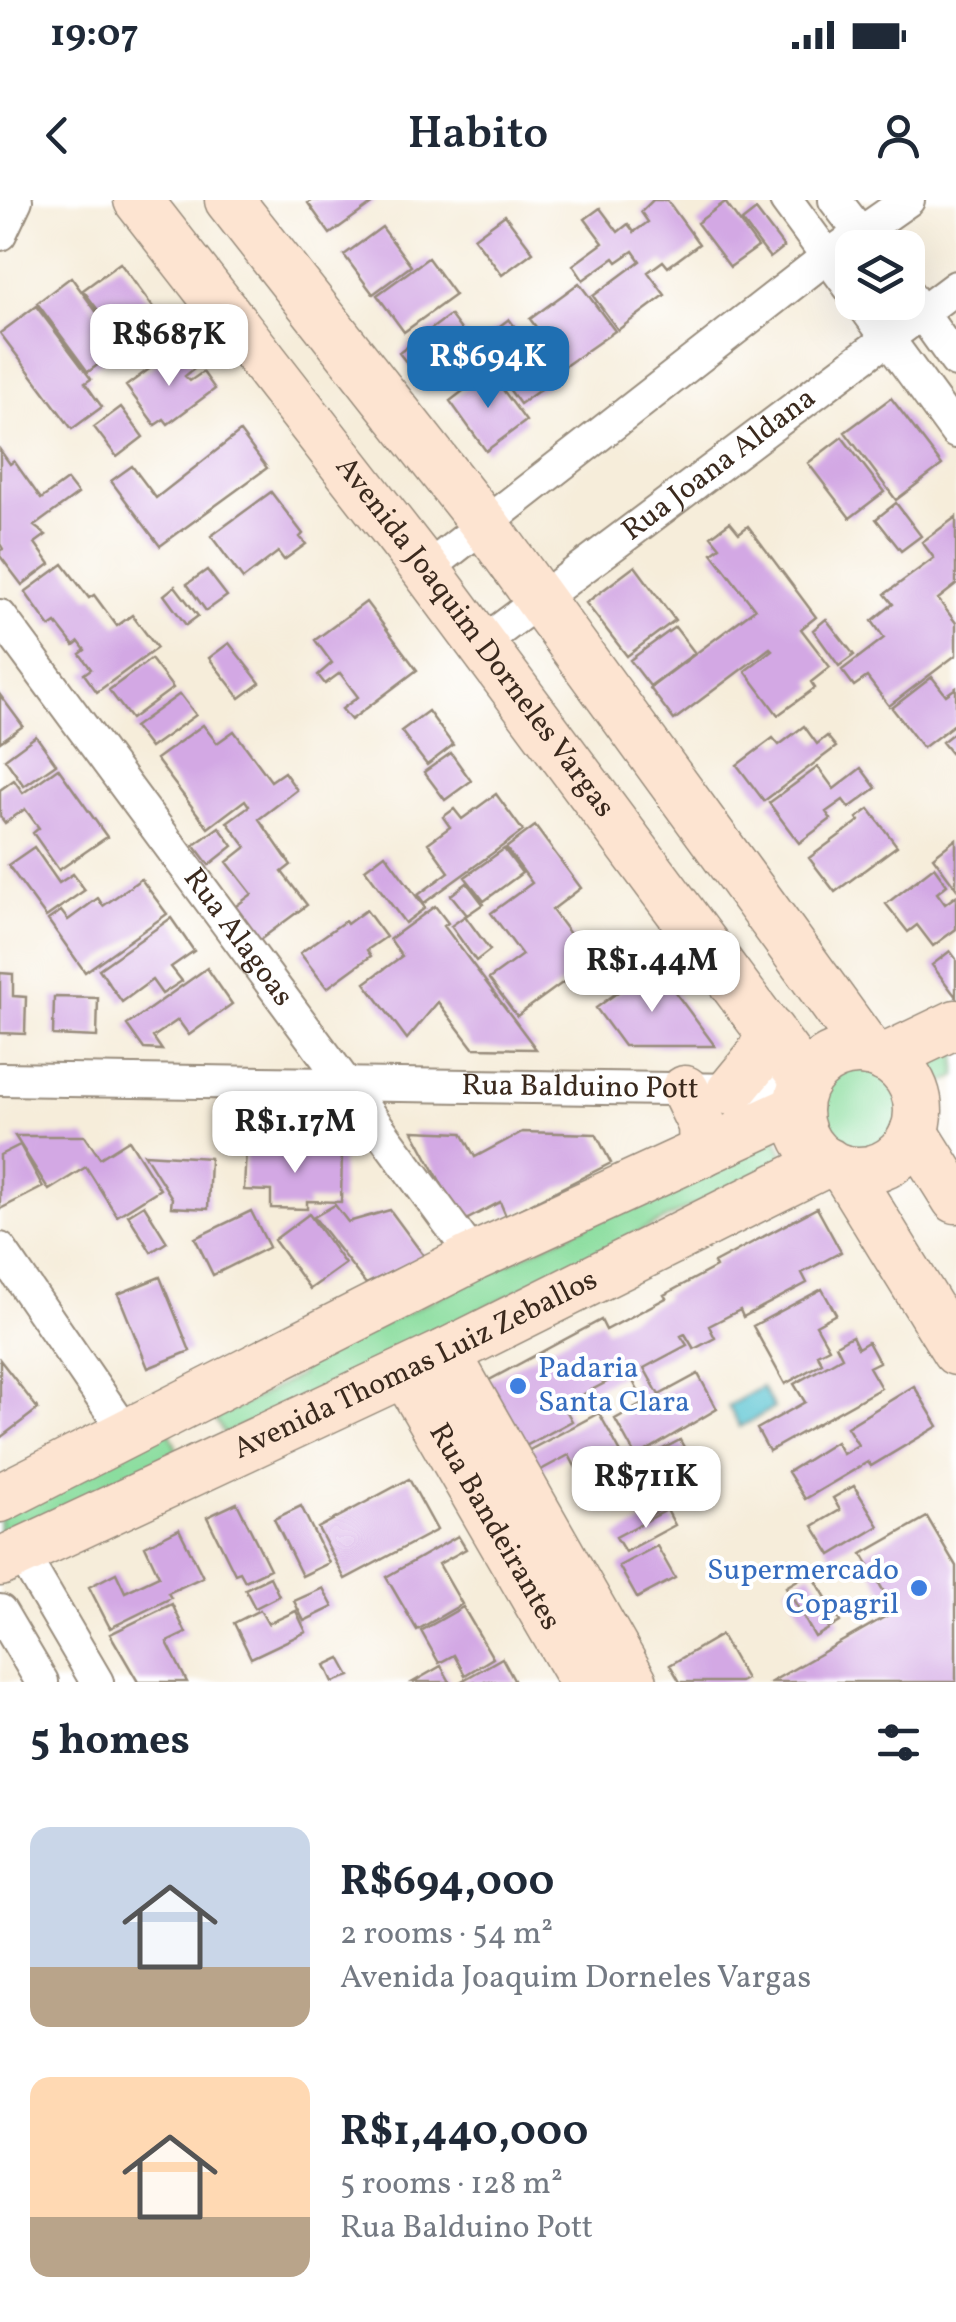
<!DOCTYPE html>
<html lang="en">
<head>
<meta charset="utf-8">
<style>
	:root { --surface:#fff; --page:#f6f6f7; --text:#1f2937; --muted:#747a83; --accent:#1f6fb2 }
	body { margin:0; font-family:Vollkorn,serif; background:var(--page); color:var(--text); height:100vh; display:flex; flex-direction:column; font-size:38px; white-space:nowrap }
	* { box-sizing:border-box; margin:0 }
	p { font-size:32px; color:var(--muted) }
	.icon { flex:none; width:55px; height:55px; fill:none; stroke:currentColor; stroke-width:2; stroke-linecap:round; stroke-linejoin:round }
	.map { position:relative; height:1482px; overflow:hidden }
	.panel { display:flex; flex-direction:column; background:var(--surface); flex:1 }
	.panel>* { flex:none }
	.tools { position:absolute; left:835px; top:30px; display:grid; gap:20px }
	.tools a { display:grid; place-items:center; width:90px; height:90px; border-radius:20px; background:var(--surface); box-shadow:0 10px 40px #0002; font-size:50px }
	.price { position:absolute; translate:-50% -85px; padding:0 22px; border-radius:20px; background:#fff; color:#222; font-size:32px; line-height:65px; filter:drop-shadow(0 2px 5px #0008) }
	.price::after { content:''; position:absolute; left:50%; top:60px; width:30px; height:22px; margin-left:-15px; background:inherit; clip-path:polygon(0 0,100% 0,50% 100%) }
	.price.on { background:var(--accent); color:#fff }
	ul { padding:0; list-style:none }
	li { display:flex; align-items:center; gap:30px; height:250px; padding:0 30px }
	li span { display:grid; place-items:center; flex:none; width:280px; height:200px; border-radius:20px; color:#555 }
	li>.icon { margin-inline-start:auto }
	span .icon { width:120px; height:120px; fill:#fffc; stroke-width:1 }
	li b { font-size:42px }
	h2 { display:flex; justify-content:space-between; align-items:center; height:120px; padding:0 30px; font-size:42px }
	.status { display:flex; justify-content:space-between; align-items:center; height:70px; padding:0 50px; background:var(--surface); direction:ltr }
	.status svg { height:28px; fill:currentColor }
	header { display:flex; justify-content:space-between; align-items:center; height:130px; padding:0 30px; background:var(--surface); font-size:45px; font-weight:600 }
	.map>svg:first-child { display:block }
	.green { fill:#8add9e; stroke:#62845e; stroke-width:2.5 }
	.water { fill:#57c3d1; stroke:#497678; stroke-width:2.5 }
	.building { fill:#d3a8e4 }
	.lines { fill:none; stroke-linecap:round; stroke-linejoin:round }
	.street-casing { stroke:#988c7c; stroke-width:36 }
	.secondary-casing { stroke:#988c7c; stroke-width:51 }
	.street { stroke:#fff; stroke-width:32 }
	.secondary { stroke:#fde4d1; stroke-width:48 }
	.shop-dot { fill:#3f7fe0; stroke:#fff; stroke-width:4 }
	.labels { text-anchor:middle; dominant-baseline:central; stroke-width:8; stroke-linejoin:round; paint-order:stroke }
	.street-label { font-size:30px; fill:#3b2a1e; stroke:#fff }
	.shop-label { font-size:30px; fill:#366cbe; stroke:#fff; text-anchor:start }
</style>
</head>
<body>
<div class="status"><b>19:07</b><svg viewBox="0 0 49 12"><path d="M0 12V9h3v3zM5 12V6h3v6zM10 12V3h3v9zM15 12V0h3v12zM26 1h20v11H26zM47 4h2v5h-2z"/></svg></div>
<header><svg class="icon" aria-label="back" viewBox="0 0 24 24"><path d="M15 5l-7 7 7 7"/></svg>Habito<svg class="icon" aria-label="person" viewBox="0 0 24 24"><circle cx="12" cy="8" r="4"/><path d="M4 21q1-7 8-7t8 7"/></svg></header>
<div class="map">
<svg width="956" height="1482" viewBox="0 0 956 1482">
	<rect width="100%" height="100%" fill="#fff"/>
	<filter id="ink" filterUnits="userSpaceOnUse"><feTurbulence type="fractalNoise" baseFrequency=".01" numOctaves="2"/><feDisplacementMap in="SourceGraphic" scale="20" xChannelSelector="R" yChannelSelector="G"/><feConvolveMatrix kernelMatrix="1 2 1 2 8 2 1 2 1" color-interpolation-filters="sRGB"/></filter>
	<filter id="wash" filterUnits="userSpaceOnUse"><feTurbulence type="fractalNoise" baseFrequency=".0048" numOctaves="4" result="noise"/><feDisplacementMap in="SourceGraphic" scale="40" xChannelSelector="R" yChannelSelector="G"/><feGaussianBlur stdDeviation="2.25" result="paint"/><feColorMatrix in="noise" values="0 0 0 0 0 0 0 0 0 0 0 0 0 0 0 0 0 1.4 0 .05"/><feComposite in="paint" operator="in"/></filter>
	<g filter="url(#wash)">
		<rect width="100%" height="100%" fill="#f6edda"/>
		<!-- green -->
		<path class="green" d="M 956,848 L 956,877 L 925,892 L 913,869 Z
			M817 910a45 45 0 1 1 90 0a45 45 0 1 1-90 0Z
			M 774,934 L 786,960 L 225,1235 L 215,1219 L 300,1175 L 307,1161 Z
			M 168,1229 L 179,1254 L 0,1343 L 0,1312 Z"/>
		<!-- water -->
		<path class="water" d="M 762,1187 L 774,1208 L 740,1227 L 728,1206 Z"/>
		<g id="blocks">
			<!-- building -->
			<path class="building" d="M 312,0 L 377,0 L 330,34 L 308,3 Z
				M 653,0 L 667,0 L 699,44 L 668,67 L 663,61 L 648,72 L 665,95 L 618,130 L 593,96 L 640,61 L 633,51 L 617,62 L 614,58 L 583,80 L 573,65 L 603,43 L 585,19 L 600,8 L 618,32 L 628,24 L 634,32 L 648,22 L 641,12 Z
				M 725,2 L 758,47 L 730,67 L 697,23 Z
				M 756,10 L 784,47 L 770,58 L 742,21 Z
				M 505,15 L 533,52 L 502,75 L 474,38 Z
				M 382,27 L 411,66 L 373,94 L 344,55 Z
				M 428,58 L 455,95 L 404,132 L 377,95 Z
				M 120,63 L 164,122 L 127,149 L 83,90 Z
				M 71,77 L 122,147 L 88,172 L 37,103 Z
				M 579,83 L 615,131 L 565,166 L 530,119 Z
				M 36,106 L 91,179 L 85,183 L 102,207 L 72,229 L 0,133 Z
				M 450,115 L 482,158 L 444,187 L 426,163 L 414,172 L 399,153 Z
				M 509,119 L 554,180 L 520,204 L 476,144 Z
				M 178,148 L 194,169 L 185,176 L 190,181 L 203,172 L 215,189 L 168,224 L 164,219 L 155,225 L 126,186 Z
				M 489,171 L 526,221 L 486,251 L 450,201 Z
				M 891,198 L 942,265 L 896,300 L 845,232 Z
				M 121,207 L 143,237 L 117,257 L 94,227 Z
				M 240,232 L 267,268 L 160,346 L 111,281 L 132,266 L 156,298 Z
				M 842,237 L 884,292 L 850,318 L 808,263 Z
				M 0,250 L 10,264 L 14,261 L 41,299 L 67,280 L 78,294 L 34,326 L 46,335 L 35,343 L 50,364 L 22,385 L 0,356 L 0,350 L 3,349 L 0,344 Z
				M 271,292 L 303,334 L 300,337 L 306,344 L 284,360 L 278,352 L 243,379 L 211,336 Z
				M 896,303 L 921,336 L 901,351 L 876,319 Z
				M 956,317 L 956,385 L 938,399 L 956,423 L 956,455 L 889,506 L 867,477 L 854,486 L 842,470 L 884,438 L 872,421 L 893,404 L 885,394 L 934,358 L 922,342 Z
				M 730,322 L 739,333 L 748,326 L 816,417 L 801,429 L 830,467 L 811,482 L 815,488 L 778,515 L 745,471 L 772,450 L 770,448 L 674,520 L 650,488 L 755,409 L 712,353 L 720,347 L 711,336 Z
				M 63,364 L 89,398 L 94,395 L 117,426 L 132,415 L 157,448 L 97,492 L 84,474 L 91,469 L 80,454 L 85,450 L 79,442 L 74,446 L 56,423 L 50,427 L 25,392 Z
				M 635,366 L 675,420 L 627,456 L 586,403 Z
				M 207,370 L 227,396 L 206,411 L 187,384 Z
				M 175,386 L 198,416 L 186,425 L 164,395 Z
				M 366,402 L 417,470 L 351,520 L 342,509 L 358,497 L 340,473 L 325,484 L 318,475 L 332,463 L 315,440 Z
				M 826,419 L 854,455 L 839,466 L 813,430 Z
				M 675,427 L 695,453 L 650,486 L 630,460 Z
				M 229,443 L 260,483 L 240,498 L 209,458 Z
				M 151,459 L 173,488 L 131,519 L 109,490 Z
				M 932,477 L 946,495 L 956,488 L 956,523 L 923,548 L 892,508 Z
				M 180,494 L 196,515 L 150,548 L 134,527 Z
				M 0,495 L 23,526 L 0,542 Z
				M 428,511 L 453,545 L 427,565 L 401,531 Z
				M 203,525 L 217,543 L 234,531 L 271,581 L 284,572 L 297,590 L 259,619 L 291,665 L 282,672 L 307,705 L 253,745 L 228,712 L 252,694 L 227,662 L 246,647 L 227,622 L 249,606 L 245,600 L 208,628 L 156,559 Z
				M 804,526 L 817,544 L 827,536 L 836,547 L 764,601 L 737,565 L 773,538 L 779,545 Z
				M 956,531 L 956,550 L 951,553 L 942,542 Z
				M 36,536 L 56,564 L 24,586 L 5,559 Z
				M 451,553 L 471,581 L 445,600 L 424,572 Z
				M 818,567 L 834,589 L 861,568 L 876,588 L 849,608 L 843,600 L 826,612 L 831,619 L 799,643 L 769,603 Z
				M 58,568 L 107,637 L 59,670 L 33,633 L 39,628 L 25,609 L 5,623 L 0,616 L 0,590 L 14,580 L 23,593 Z
				M 496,594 L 523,631 L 424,703 L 418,695 L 449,672 L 428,643 L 450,627 L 443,617 L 454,609 L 462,619 Z
				M 869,609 L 897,646 L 835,692 L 809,658 L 859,621 L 857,618 Z
				M 535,626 L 581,688 L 552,710 L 591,762 L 517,816 L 489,779 L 522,755 L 491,713 L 532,683 L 506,648 Z
				M 219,627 L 233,646 L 209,665 L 194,645 Z
				M 956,639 L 956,688 L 933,657 Z
				M 34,647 L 59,683 L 73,674 L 85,690 L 46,717 L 8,665 Z
				M 504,649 L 522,673 L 484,701 L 465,677 Z
				M 385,654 L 425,708 L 405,723 L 365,669 Z
				M 934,667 L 947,685 L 937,693 L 945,704 L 956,696 L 956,729 L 933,746 L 917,725 L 908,732 L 886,704 Z
				M 141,679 L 167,714 L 85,772 L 48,720 L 61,711 L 68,720 L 98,698 L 103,706 Z
				M 467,683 L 483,704 L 467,715 L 451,695 Z
				M 435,706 L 448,723 L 444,726 L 536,849 L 473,848 L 438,802 L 407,839 L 365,783 L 402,756 L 390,739 Z
				M 366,710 L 386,737 L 367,750 L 371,756 L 327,788 L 300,753 L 345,721 L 347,724 Z
				M 465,716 L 490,750 L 476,761 L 451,726 Z
				M 171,718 L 194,751 L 171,767 L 182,781 L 162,794 L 152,780 L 122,802 L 99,769 Z
				M 950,751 L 956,759 L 956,797 L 932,765 Z
				M 655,765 L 715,846 L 624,846 L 596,808 Z
				M 207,768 L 232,804 L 189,835 L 178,820 L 153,837 L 162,850 L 144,849 L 127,825 Z
				M 0,773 L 13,774 L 13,796 L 26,797 L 25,834 L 0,833 Z
				M 54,797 L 98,798 L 97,837 L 53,835 Z
				M 413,931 L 462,933 L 475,957 L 522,932 L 596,934 L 611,963 L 506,1016 L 500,1002 L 462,1022 Z
				M 15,936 L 85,936 L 100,958 L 129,940 L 160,989 L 117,1016 L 86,967 L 49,990 Z
				M 20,945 L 43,987 L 0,1009 L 0,955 Z
				M 246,948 L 342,951 L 341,1002 L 307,1001 L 307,1009 L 271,1008 L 271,991 L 244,990 Z
				M 144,954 L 210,958 L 208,1009 L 171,1007 L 172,998 Z
				M 144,1005 L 167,1042 L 151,1052 L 128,1015 Z
				M 335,1005 L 348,1022 L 390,1010 L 424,1056 L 366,1084 L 314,1017 Z
				M 817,1008 L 841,1052 L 802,1073 L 807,1083 L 743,1117 L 740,1110 L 709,1126 L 715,1138 L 694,1149 L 685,1134 L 681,1136 L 687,1145 L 644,1168 L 659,1195 L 698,1174 L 717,1209 L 636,1257 L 615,1219 L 644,1203 L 628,1171 L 563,1205 L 572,1221 L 518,1250 L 482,1184 L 601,1120 L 606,1130 L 666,1098 L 664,1095 L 716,1067 L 714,1063 Z
				M 251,1011 L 269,1047 L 213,1075 L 195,1038 Z
				M 309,1014 L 345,1064 L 310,1089 L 274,1040 Z
				M 160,1077 L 190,1151 L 148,1168 L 118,1094 Z
				M 822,1089 L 836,1114 L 816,1125 L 829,1148 L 817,1154 L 822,1163 L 785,1184 L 753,1126 Z
				M 852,1136 L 858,1148 L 868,1142 L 879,1162 L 869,1167 L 881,1188 L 769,1251 L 757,1229 L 805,1202 L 794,1184 L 842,1157 L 836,1145 Z
				M 0,1160 L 38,1209 L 0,1238 Z
				M 914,1186 L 938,1226 L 871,1266 L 868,1262 L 805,1299 L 788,1272 L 836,1242 L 843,1254 L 858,1245 L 847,1227 Z
				M 599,1213 L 625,1260 L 604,1271 L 608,1278 L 587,1289 L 569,1255 L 535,1273 L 524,1253 Z
				M 680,1240 L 701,1278 L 672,1294 L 676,1301 L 651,1315 L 627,1268 Z
				M 409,1279 L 437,1330 L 345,1379 L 318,1328 Z
				M 854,1286 L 879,1326 L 831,1355 L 813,1326 L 840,1310 L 833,1298 Z
				M 237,1303 L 270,1369 L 245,1381 L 240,1372 L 235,1374 L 207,1317 Z
				M 301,1306 L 329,1363 L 302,1376 L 274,1319 Z
				M 667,1310 L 675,1325 L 625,1352 L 616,1337 Z
				M 927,1317 L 956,1366 L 956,1482 L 771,1482 L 895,1411 L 862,1354 Z
				M 179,1329 L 203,1377 L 168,1393 L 171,1398 L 110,1428 L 89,1387 L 116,1373 L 125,1392 L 159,1376 L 145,1346 Z
				M 458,1336 L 466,1349 L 439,1364 L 462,1404 L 417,1430 L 386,1377 Z
				M 657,1346 L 675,1378 L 637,1398 L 619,1366 Z
				M 811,1372 L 840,1422 L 815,1437 L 786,1387 Z
				M 270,1377 L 279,1396 L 255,1408 L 245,1389 Z
				M 323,1388 L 333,1407 L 304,1421 L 294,1401 Z
				M 172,1404 L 186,1433 L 167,1442 L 187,1482 L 138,1482 L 110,1434 Z
				M 463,1407 L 493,1458 L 465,1475 L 454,1455 L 439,1463 L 421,1431 Z
				M 260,1410 L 268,1424 L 296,1411 L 306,1432 L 251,1458 L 234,1423 Z
				M 721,1435 L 746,1479 L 740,1482 L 680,1482 L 670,1465 Z
				M 340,1458 L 350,1476 L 333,1482 L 325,1465 Z
				M 502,1458 L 515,1482 L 460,1482 Z
				M 441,1466 L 450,1482 L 413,1482 Z"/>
		</g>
	</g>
	<g filter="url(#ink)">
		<use href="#blocks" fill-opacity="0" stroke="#988c7c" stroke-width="2.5"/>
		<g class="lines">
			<!-- street casing -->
			<g class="street-casing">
				<g id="street">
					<path d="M 786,0 L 852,90"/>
					<path d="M 835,0 L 872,48"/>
					<path d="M 0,34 L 16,0"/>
					<path d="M 908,94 L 956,161"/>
					<path d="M 861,102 L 956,232"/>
					<path d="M 426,370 L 828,56 L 908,0"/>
					<path id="s1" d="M 0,416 L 474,1057"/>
					<path id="s2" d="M 481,444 L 956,87"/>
					<path id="s3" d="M 0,879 L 801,891"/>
					<path d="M 0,1049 L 127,1234"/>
					<path d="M 21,1352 L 97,1482"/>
					<path d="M 0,1411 L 42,1482"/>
				</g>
			</g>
			<!-- secondary casing -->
			<g class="secondary-casing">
				<g id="secondary">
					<path id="s4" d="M 138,0 L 426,370 L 806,881"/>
					<path d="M 229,0 L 486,326 L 869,852"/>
					<circle cx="858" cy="911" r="60"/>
					<path d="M 885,858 L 956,824"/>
					<path d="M 685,890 L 702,925 L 703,952"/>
					<path d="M 731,891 L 759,857 L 771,832"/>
					<path d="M 914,932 L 956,999"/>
					<path d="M 844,969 L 956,1151"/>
					<path d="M 446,1153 L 633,1482"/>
					<path id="s5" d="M 405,1173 L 584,1482"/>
					<path d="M 0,1298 L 474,1057 L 798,908"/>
					<path id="s6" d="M 0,1362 L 446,1153 L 828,962"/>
				</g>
			</g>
			<!-- street -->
			<use href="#street" class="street"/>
			<!-- secondary -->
			<use href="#secondary" class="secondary"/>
		</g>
	</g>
	<!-- markers -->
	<g class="shop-dot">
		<circle cx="518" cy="1186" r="10"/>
		<circle cx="919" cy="1388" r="10"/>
	</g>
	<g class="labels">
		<!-- street labels -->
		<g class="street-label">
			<text stroke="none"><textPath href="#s2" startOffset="298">Rua Joana Aldana</textPath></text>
			<text stroke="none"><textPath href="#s4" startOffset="552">Avenida Joaquim Dorneles Vargas</textPath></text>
			<text stroke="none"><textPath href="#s1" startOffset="400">Rua Alagoas</textPath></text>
			<text stroke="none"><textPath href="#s3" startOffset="580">Rua Balduino Pott</textPath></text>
			<text stroke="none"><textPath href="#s6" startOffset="460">Avenida Thomas Luiz Zeballos</textPath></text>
			<text stroke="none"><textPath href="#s5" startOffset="178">Rua Bandeirantes</textPath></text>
		</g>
		<!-- shop labels -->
		<g class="shop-label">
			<text x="538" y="1169">Padaria<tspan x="538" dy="34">Santa Clara</tspan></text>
			<text x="899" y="1371" text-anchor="end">Supermercado<tspan x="899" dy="34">Copagril</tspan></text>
		</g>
	</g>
</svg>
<div class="tools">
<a><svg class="icon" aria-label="layers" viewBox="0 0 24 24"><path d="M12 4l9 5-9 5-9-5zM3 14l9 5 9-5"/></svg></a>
</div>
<b class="price" style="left:169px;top:189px">R$687K</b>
<b class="price on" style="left:488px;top:211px">R$694K</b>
<b class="price" style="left:652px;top:815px">R$1.44M</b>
<b class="price" style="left:295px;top:976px">R$1.17M</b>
<b class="price" style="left:646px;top:1331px">R$711K</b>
</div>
<section class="panel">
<h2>5 homes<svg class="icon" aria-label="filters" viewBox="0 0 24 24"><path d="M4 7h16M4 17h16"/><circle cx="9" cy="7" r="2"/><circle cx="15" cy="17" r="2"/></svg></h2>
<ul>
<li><span style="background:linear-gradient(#c9d6e8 70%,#b9a48a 0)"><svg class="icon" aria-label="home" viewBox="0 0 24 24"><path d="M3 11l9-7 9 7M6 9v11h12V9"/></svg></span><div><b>R$694,000</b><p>2 rooms · 54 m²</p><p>Avenida Joaquim Dorneles Vargas</p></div></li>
<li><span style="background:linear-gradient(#ffd9b3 70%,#b9a48a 0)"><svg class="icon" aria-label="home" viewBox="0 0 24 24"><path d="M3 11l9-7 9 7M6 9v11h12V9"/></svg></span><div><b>R$1,440,000</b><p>5 rooms · 128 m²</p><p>Rua Balduino Pott</p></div></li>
</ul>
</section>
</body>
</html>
